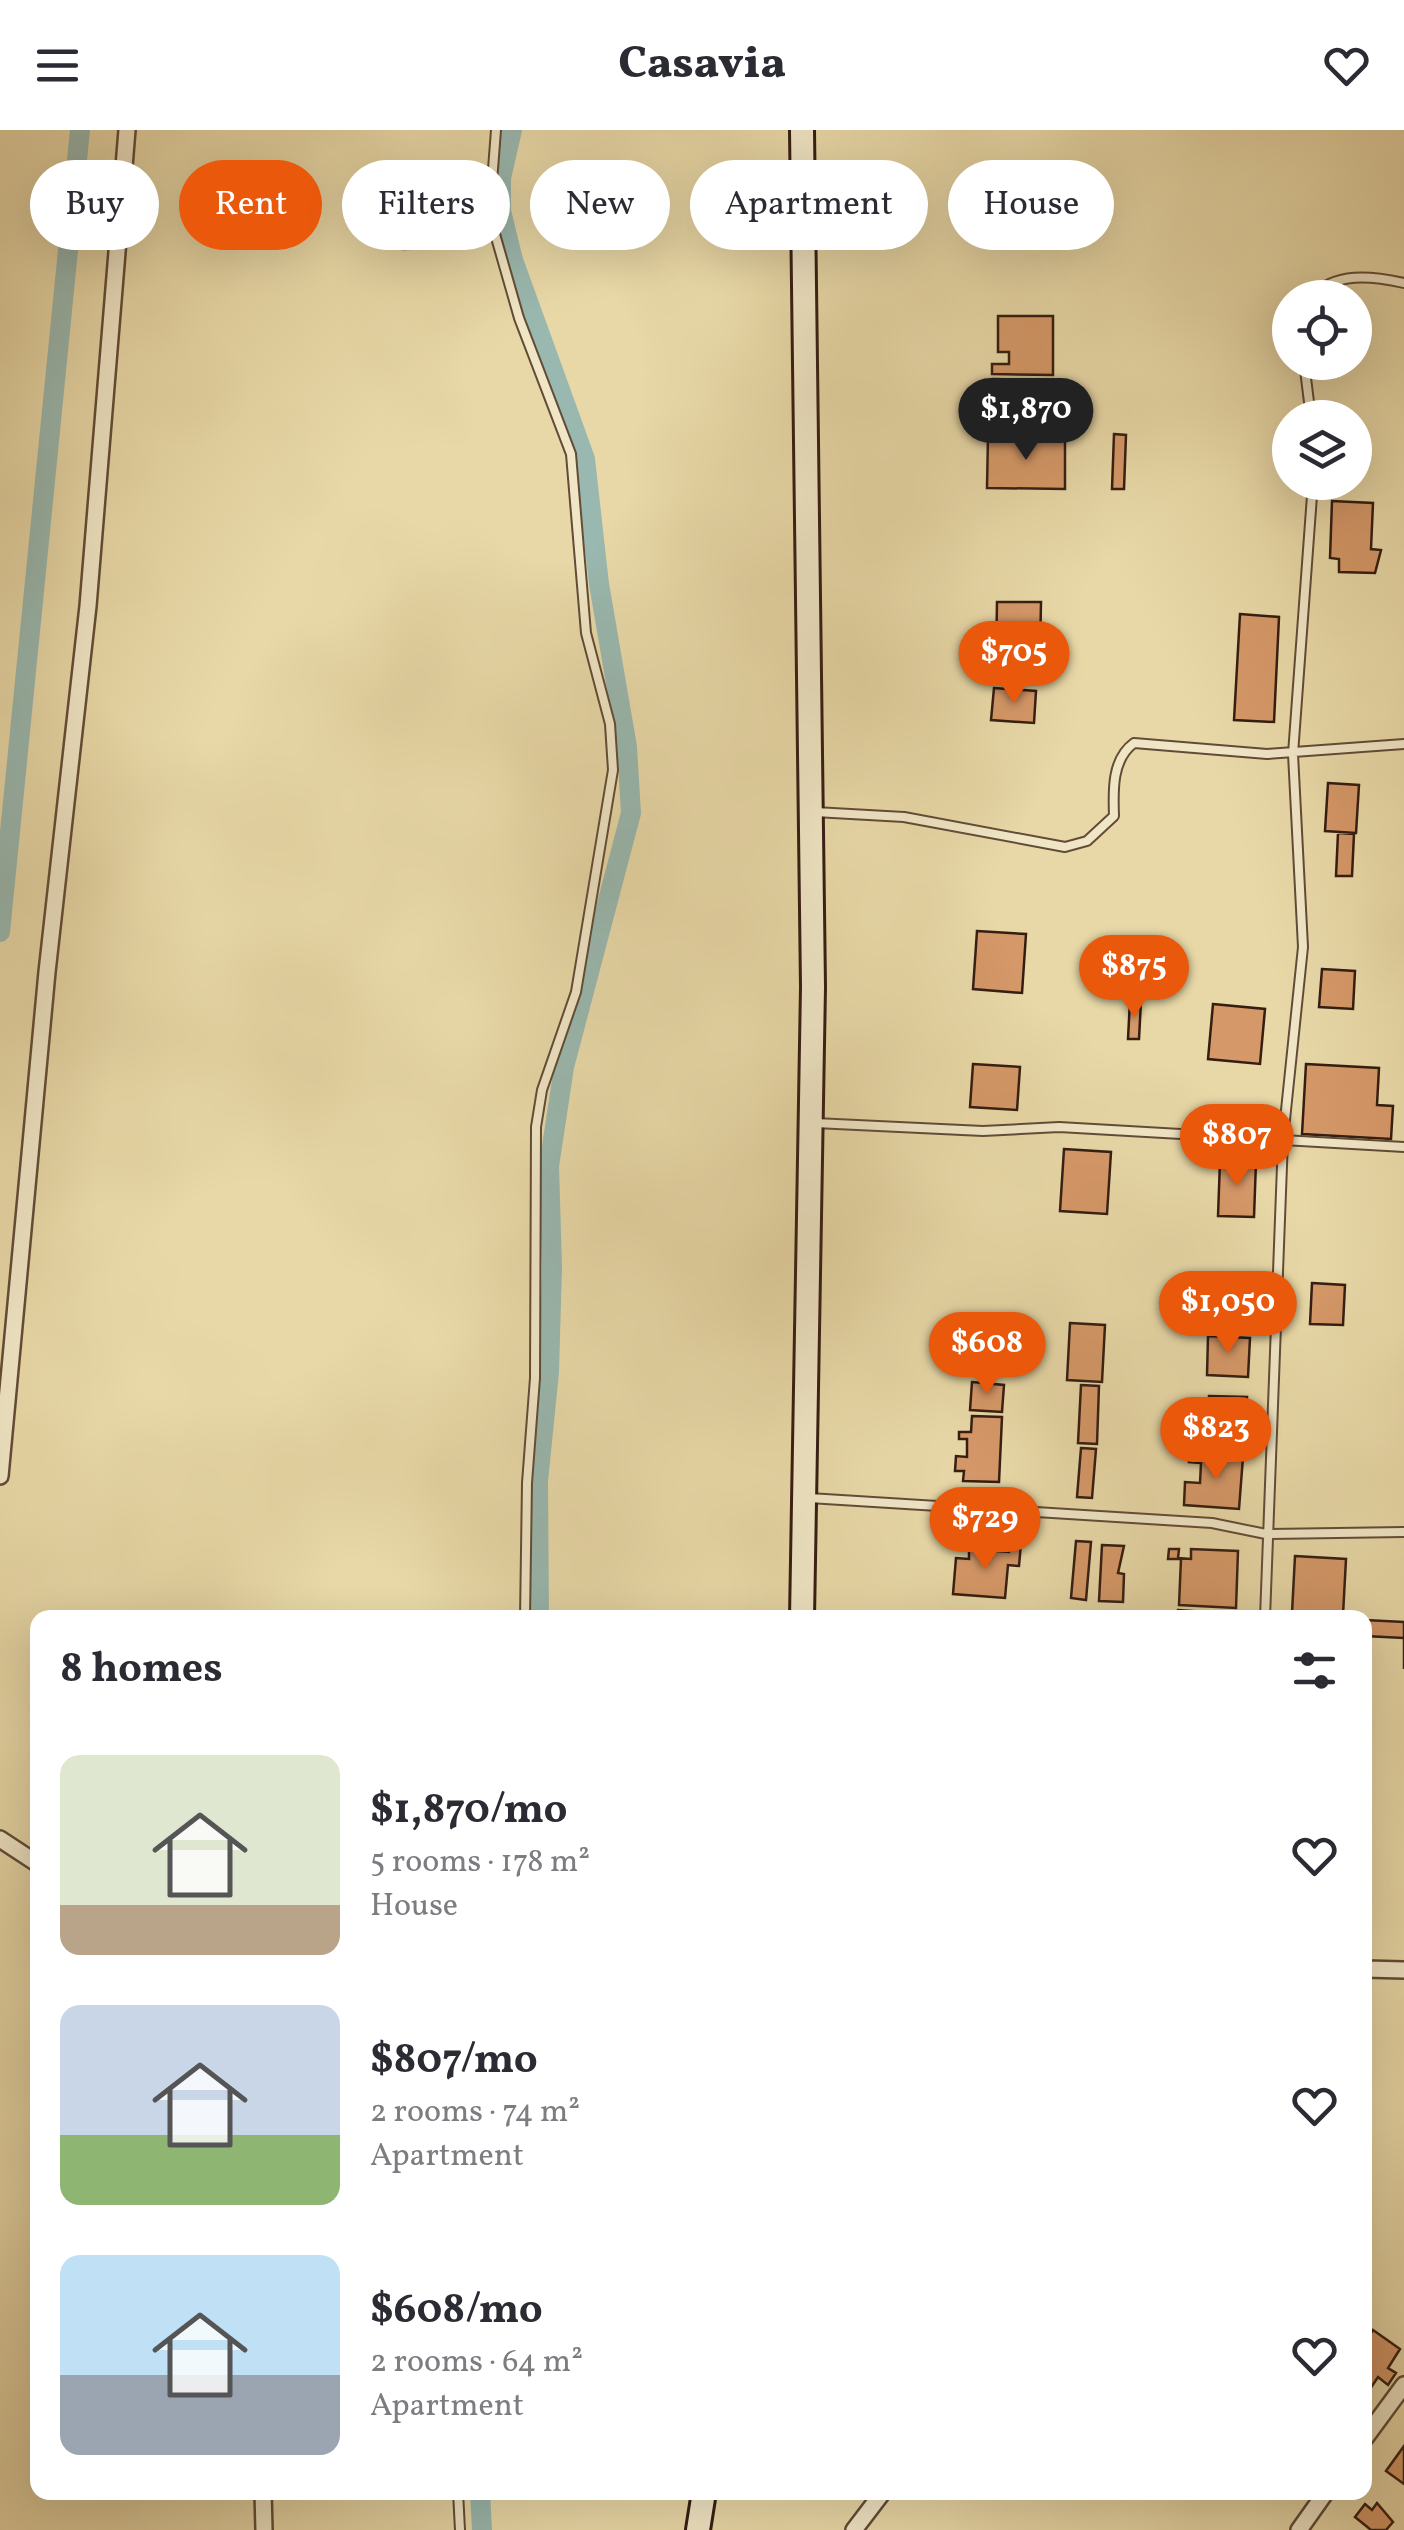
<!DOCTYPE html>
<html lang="en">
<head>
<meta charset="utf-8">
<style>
	:root { --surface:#fff; --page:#f7f7f7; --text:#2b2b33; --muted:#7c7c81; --accent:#ea580c }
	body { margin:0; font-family:Vollkorn,serif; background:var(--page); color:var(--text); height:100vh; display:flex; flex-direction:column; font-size:38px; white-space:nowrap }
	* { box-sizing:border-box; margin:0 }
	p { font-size:32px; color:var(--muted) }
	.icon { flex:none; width:55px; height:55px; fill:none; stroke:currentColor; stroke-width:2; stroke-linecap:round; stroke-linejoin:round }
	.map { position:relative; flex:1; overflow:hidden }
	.panel { position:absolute; left:30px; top:1480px; width:1342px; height:890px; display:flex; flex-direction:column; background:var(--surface); border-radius:20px; box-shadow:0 10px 40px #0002 }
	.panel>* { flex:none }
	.guide { position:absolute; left:30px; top:30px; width:1345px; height:90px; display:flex; gap:20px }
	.tools { position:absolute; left:1272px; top:150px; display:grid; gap:20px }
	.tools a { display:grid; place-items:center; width:100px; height:100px; border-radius:50%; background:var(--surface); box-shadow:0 10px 40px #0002; font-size:50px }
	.price { position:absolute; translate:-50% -85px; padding:0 22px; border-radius:35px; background:var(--accent); color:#fff; font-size:32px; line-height:65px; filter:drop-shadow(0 2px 5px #0008) }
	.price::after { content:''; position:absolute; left:50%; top:60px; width:30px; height:22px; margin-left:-15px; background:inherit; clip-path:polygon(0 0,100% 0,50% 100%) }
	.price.active { background:#222; color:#fff }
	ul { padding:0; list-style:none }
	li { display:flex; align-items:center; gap:30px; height:250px; padding:0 30px }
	li span { display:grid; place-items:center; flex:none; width:280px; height:200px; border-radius:20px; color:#555 }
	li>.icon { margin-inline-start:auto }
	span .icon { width:120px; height:120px; fill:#fffc; stroke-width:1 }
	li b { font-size:42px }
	h2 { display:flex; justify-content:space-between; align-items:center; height:120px; padding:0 30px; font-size:42px }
	.chip { padding:0 35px; border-radius:45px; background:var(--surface); box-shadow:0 10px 40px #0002; font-size:35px; line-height:90px }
	.chip.active { background:var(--accent); color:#fff }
	header { display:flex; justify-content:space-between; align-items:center; height:130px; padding:0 30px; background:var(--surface); font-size:45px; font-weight:800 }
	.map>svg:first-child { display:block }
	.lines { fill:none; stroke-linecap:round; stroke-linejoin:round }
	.canal { stroke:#99b8af; stroke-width:20 }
	.building { fill:#d59868; stroke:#351d12; stroke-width:2.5 }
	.lane-casing { stroke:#624c37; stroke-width:12 }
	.street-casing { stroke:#624c37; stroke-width:20 }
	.secondary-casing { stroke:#351d12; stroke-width:28 }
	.lane { stroke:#f0e6c6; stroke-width:8 }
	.street { stroke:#f0e6c6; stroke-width:15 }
	.secondary { stroke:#f0e6c6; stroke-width:22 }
</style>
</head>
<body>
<header><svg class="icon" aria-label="menu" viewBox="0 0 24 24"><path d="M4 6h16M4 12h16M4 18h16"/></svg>Casavia<svg class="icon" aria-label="heart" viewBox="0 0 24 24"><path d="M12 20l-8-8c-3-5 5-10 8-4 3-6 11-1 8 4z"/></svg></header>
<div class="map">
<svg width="1404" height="2400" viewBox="0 0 1404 2400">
	<rect width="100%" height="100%" fill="#e8d8a7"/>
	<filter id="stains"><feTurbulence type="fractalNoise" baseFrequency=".002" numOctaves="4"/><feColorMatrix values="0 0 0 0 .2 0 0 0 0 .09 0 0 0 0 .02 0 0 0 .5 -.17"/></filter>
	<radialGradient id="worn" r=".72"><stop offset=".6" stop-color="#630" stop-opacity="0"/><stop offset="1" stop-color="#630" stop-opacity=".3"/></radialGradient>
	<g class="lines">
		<!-- canal -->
		<path class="canal" d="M 512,0 L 501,48 L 501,81 L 513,130 L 585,329 L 599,454 L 627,617 L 631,683 L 564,937 L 549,1036 L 552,1137 L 549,1242 L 538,1351 L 539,1488
			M 0,802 L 80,0
			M 480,2362 L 482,2400"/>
	</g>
	<!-- building -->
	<path class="building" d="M 415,66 L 425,66 L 425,76 L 440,75 L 440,118 L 403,119 L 402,79 L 415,79 Z
		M 998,186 L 1053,186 L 1053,245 L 992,244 L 992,234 L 1009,234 L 1009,222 L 998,222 Z
		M 993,249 L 1046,250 L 1045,302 L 993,301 Z
		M 1114,304 L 1126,305 L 1124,359 L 1112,359 Z
		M 988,306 L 1065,307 L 1065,359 L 987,358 Z
		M 1332,371 L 1373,373 L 1371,419 L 1381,420 L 1375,443 L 1339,442 L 1339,429 L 1330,428 Z
		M 997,472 L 1041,472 L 1040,521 L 1044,521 L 1044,532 L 996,531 Z
		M 1240,484 L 1279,487 L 1274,592 L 1234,590 Z
		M 994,558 L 1036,561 L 1034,593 L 991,590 Z
		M 1328,653 L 1359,655 L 1356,703 L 1325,701 Z
		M 1338,703 L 1354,704 L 1352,746 L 1336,746 Z
		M 977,801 L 1026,804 L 1022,863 L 973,859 Z
		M 1322,839 L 1355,841 L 1353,879 L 1319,877 Z
		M 1130,870 L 1141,871 L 1139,909 L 1128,909 Z
		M 1213,874 L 1265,879 L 1260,934 L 1208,929 Z
		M 973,934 L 1020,937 L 1017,980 L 970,977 Z
		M 1306,934 L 1379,938 L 1377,975 L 1393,976 L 1391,1009 L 1302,1004 Z
		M 1064,1019 L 1111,1022 L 1107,1084 L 1060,1081 Z
		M 1220,1031 L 1256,1032 L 1254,1087 L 1218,1086 Z
		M 1312,1153 L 1345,1155 L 1343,1195 L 1310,1194 Z
		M 1070,1193 L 1105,1195 L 1102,1252 L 1067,1250 Z
		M 1208,1206 L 1250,1208 L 1248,1247 L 1207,1245 Z
		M 972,1252 L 1004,1255 L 1002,1282 L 970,1280 Z
		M 1081,1255 L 1099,1256 L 1097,1314 L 1078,1313 Z
		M 1209,1266 L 1247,1267 L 1244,1322 L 1206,1321 Z
		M 972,1286 L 1002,1287 L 999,1352 L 963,1351 L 964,1341 L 955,1341 L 956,1326 L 967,1327 L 967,1309 L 959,1309 L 959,1302 L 971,1302 Z
		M 1081,1318 L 1096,1319 L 1092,1368 L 1077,1367 Z
		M 1190,1323 L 1243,1327 L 1239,1379 L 1184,1375 L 1185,1352 L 1200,1353 L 1201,1333 L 1189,1332 Z
		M 1076,1411 L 1091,1412 L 1086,1470 L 1071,1468 Z
		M 1010,1412 L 1021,1413 L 1019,1436 L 1008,1435 L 1005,1468 L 953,1464 L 956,1428 L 969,1429 L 969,1419 L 1009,1422 Z
		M 1102,1415 L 1124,1416 L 1118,1443 L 1124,1444 L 1123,1472 L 1099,1471 Z
		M 1169,1419 L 1179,1419 L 1178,1428 L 1191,1429 L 1191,1419 L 1238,1421 L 1236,1478 L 1179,1475 L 1181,1429 L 1168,1429 Z
		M 1295,1426 L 1346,1429 L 1343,1485 L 1292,1483 Z
		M 1178,1480 L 1234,1484 L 1234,1488 L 1177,1488 Z
		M 1365,1490 L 1404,1492 L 1404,1539 L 1404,1508 L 1365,1506 Z
		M 1373,2200 L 1400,2219 L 1388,2238 L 1396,2243 L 1388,2255 L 1378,2247 L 1368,2262 L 1365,2212 Z
		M 1404,2316 L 1404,2354 L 1386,2341 Z
		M 1377,2373 L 1393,2392 L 1386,2400 L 1371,2400 L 1355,2387 L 1365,2374 L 1372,2380 Z"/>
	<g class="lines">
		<!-- lane casing -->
		<g class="lane-casing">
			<path id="lane" d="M 496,0 L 491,65 L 495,104 L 519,188 L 571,324 L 586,503 L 610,594 L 613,640 L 576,862 L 542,960 L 536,997 L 535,1248 L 527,1353 L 525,1488
				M 1310,168 C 1335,141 1372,146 1404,153
				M 1304,232 L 1311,288
				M 815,682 L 904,687 L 1065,717 L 1087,711 L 1114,686 C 1113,660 1112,629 1134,613 L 1267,624 L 1404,614
				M 815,993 L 983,1001 L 1059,997 L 1404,1017
				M 809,1368 L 1212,1393 L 1266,1404 L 1404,1402
				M 1265,1488 L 1283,1009 L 1303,817 L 1293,624 L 1313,352
				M 458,2362 L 460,2400"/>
		</g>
		<!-- street casing -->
		<g class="street-casing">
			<path id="street" d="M 0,1346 L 47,842 L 88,476 L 127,0
				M 0,1709 L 38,1734
				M 1365,1839 L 1404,1840
				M 1365,2308 L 1404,2255
				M 263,2362 L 264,2400
				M 854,2400 L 883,2362
				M 1299,2400 L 1326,2362"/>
		</g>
		<!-- secondary casing -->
		<g class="secondary-casing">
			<path id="secondary" d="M 802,1488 L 813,857 L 802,0
				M 698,2400 L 704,2362"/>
		</g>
		<!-- lane -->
		<use href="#lane" class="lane"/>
		<!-- street -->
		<use href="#street" class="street"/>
		<!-- secondary -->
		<use href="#secondary" class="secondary"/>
	</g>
	<rect width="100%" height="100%" filter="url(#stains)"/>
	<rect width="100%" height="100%" fill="url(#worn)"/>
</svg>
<div class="tools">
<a><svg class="icon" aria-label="locate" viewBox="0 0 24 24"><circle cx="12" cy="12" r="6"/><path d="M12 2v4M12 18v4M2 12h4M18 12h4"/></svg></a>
<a><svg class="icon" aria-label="layers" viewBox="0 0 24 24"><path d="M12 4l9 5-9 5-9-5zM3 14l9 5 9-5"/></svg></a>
</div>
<b class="price active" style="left:1026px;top:333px">$1,870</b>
<b class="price" style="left:1014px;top:576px">$705</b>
<b class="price" style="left:1134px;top:890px">$875</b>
<b class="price" style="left:1237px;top:1059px">$807</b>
<b class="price" style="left:1228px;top:1226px">$1,050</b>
<b class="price" style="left:987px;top:1267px">$608</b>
<b class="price" style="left:1216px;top:1352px">$823</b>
<b class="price" style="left:985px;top:1442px">$729</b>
<div class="guide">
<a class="chip">Buy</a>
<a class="chip active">Rent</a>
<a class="chip">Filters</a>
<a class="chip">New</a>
<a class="chip">Apartment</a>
<a class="chip">House</a>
</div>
<section class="panel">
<h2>8 homes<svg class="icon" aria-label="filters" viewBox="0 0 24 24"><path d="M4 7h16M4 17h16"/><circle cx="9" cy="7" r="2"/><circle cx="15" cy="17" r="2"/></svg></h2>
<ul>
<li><span style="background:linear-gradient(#dfe7d0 75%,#b9a48a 0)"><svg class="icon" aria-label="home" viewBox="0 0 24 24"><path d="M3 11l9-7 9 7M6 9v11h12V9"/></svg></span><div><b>$1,870/mo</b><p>5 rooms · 178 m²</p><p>House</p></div><svg class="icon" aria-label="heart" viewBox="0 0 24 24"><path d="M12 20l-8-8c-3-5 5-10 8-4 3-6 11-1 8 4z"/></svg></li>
<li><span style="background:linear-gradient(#c9d6e8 65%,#8fb573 0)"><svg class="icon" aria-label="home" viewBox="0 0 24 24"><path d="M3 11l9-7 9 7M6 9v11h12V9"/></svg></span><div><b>$807/mo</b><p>2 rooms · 74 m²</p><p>Apartment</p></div><svg class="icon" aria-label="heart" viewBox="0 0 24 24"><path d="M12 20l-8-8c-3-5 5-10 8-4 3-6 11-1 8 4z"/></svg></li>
<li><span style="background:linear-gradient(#bfe0f5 60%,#9aa5b1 0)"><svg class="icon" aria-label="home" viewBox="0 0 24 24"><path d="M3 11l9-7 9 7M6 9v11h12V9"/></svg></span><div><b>$608/mo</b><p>2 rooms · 64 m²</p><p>Apartment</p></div><svg class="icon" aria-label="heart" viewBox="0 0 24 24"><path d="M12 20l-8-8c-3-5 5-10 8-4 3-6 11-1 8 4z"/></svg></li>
</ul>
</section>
</div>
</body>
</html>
